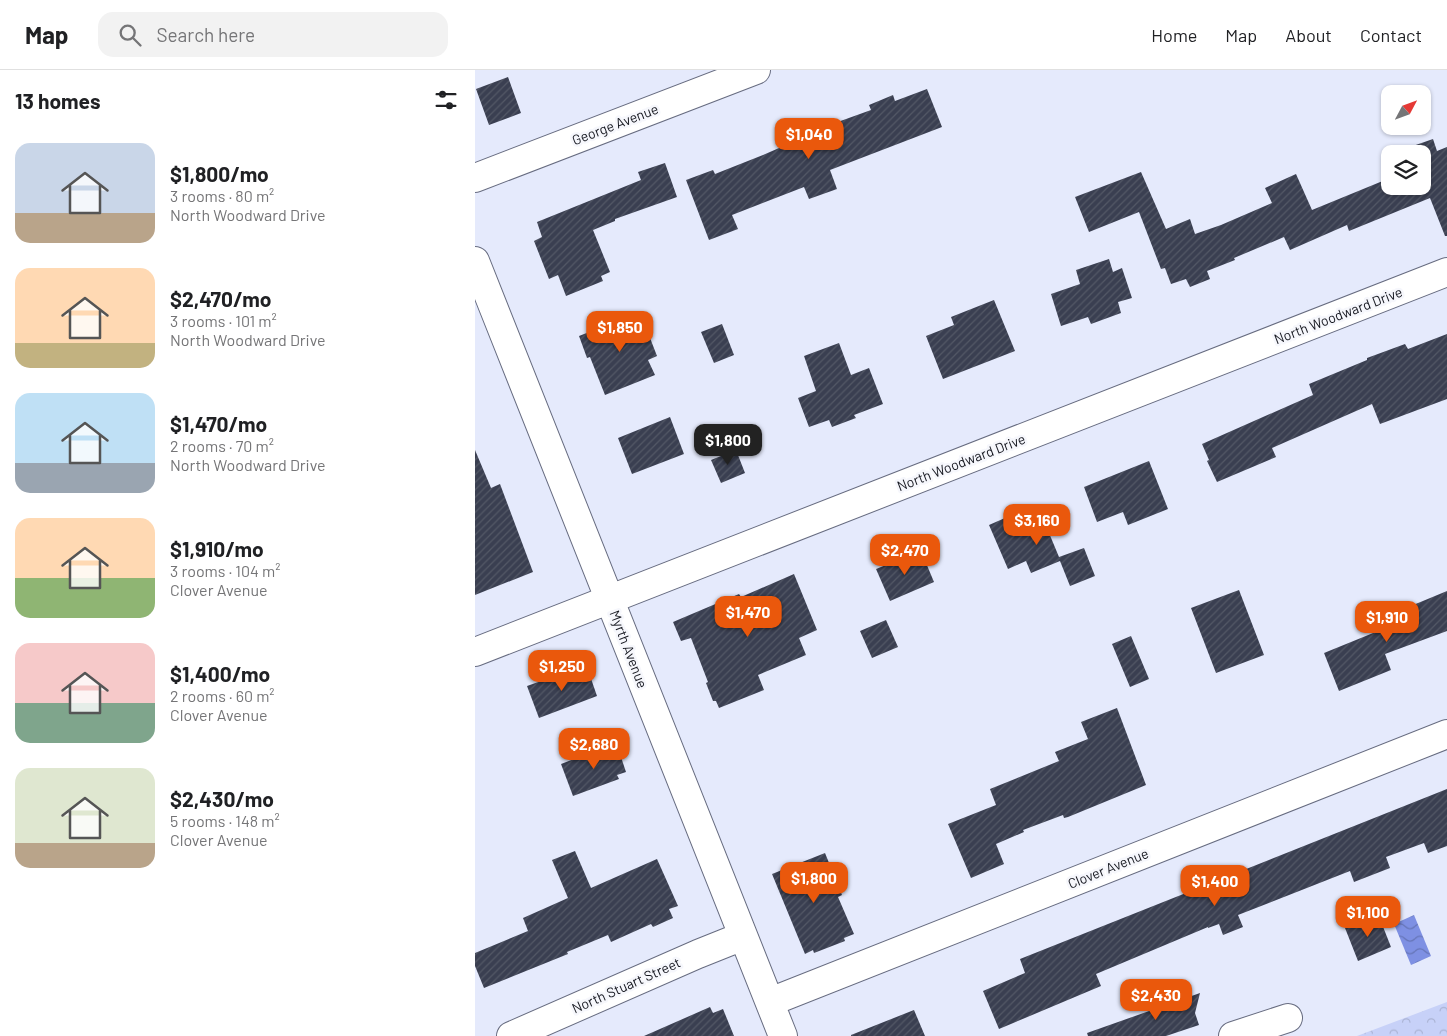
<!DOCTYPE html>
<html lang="en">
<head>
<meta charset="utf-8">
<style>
	:root { --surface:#fff; --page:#f2f2f2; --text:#202124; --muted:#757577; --line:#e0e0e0; --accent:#ea580c }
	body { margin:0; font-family:Barlow,sans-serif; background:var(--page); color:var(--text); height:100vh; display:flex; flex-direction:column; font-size:19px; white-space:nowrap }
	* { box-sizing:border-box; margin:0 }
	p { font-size:16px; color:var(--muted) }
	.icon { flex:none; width:28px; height:28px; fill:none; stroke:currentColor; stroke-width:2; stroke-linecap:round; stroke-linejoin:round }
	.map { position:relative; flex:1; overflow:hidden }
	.details { display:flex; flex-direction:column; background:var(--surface); width:475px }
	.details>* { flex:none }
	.needle { width:32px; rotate:49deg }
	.buttons { position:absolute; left:906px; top:15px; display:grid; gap:10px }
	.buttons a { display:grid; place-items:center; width:50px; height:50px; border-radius:10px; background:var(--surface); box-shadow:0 1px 4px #0004; font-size:25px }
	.price { position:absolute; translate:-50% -42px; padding:0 11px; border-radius:10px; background:var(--accent); color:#fff; font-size:16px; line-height:32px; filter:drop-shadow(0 1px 2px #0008) }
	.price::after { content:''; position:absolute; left:50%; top:30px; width:15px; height:11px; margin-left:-8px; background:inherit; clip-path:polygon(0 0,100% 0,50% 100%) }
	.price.active { background:#222; color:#fff }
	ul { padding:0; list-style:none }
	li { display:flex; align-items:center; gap:15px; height:125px; padding:0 15px }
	li span { display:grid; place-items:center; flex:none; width:140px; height:100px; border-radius:15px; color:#555 }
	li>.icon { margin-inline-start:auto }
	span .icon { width:60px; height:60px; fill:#fffc; stroke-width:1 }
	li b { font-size:21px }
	h2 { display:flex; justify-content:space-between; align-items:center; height:60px; padding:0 15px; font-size:21px }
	header { display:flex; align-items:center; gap:30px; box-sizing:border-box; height:70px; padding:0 25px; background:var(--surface); border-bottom:1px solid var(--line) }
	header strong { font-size:24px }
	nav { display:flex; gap:28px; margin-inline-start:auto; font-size:18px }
	.search { width:350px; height:45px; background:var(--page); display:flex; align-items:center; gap:12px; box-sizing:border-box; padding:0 18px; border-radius:15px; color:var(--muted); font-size:19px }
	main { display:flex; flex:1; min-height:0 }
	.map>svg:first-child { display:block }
	.forest { fill:url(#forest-crowns) }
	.water { fill:url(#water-waves) }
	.building { fill:url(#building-hatch) }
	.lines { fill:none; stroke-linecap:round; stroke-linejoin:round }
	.minor-casing { stroke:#676c80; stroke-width:30 }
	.minor { stroke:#fff; stroke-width:28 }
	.labels { text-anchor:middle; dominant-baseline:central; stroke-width:5; stroke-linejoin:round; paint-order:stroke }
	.street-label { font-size:14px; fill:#161820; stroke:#f6f7fc }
</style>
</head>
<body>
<header>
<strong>Map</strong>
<div class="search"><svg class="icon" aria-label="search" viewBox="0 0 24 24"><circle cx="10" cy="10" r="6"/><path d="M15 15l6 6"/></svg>Search here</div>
<nav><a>Home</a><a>Map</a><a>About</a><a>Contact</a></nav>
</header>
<main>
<section class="details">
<h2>13 homes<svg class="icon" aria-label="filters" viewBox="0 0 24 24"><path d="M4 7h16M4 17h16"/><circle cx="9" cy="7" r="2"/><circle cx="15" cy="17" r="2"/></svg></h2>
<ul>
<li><span style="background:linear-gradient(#c9d6e8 70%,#b9a48a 0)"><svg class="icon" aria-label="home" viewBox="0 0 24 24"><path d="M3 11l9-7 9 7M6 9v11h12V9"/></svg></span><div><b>$1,800/mo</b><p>3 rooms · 80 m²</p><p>North Woodward Drive</p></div></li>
<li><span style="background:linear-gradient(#ffd9b3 75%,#c2b280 0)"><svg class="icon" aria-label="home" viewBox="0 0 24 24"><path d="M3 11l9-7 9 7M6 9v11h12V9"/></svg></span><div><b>$2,470/mo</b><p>3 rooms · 101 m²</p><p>North Woodward Drive</p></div></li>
<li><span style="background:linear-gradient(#bfe0f5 70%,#9aa5b1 0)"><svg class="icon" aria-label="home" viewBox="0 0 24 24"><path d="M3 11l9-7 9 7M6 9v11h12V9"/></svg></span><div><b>$1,470/mo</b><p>2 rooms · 70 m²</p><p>North Woodward Drive</p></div></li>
<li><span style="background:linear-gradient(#ffd9b3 60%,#8fb573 0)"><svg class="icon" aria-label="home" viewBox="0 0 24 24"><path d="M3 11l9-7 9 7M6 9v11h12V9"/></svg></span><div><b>$1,910/mo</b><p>3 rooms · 104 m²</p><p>Clover Avenue</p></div></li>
<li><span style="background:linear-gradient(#f6c9c9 60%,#7fa58c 0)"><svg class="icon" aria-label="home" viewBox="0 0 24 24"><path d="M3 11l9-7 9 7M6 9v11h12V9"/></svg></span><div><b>$1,400/mo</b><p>2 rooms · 60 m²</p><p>Clover Avenue</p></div></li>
<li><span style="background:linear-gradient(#dfe7d0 75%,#b9a48a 0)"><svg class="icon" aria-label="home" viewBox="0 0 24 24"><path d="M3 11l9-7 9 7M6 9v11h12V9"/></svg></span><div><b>$2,430/mo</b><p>5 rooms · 148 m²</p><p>Clover Avenue</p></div></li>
</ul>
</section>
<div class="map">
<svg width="972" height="966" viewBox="0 0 972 966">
	<defs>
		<pattern id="forest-crowns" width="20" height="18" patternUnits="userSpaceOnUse" patternTransform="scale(1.25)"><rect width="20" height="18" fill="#c7d1f8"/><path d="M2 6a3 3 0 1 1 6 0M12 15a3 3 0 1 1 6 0" fill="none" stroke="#aab3d4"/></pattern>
		<pattern id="water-waves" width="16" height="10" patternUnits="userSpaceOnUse" patternTransform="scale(1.25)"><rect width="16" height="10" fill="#7e90e3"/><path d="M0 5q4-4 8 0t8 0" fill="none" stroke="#6675b8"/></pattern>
		<pattern id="building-hatch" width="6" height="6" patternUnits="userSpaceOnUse" patternTransform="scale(1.25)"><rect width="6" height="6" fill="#3a3f51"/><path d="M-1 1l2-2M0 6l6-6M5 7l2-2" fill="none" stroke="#535866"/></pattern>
	</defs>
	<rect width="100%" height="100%" fill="#e5eafc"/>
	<!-- forest -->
	<path class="forest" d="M 972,932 L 972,966 L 882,966 Z"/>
	<!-- water -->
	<path class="water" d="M 939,845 L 956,886 L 936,895 L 919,854 Z"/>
	<!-- building -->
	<path class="building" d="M 33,7 L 46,43 L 14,55 L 1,19 Z
		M 452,19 L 467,57 L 355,100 L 362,119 L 334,129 L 329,117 L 257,145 L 263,159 L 234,170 L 211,110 L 238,100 L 240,104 L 288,85 L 311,75 L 310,71 L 396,40 L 394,35 L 418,25 L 420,31 Z
		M 958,69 L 962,81 L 972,77 L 972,166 L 970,166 L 955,128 L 874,161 L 872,155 L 815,180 L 809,167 L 759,188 L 760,190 L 732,201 L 735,209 L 715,217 L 711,209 L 696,214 L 690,198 L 686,199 L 664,142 L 614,162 L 600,127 L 666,102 L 691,159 L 715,149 L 720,164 L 746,155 L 797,133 L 790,118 L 821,104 L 837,140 L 915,108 L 915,116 L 948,116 L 948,84 L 938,84 L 935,77 Z
		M 190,93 L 202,127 L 140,149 L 140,151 L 118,160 L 135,202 L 126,206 L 128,211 L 91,226 L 83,205 L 74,209 L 59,171 L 67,167 L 62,152 L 166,110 L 163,102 Z
		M 634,189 L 638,202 L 647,198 L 657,228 L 643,232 L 646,243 L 616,254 L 613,247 L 586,256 L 576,224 L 605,214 L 601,200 Z
		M 519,230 L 540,281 L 468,309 L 451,266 L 479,255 L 476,247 Z
		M 165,242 L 182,286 L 173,290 L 180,305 L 130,325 L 115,287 L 112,288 L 104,266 Z
		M 247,254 L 259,285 L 239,293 L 226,262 Z
		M 972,264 L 972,329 L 905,354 L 897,334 L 797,378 L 801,387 L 742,412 L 732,391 L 734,390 L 727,374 L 838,325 L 834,314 L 892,290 L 892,288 L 930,274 L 933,279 Z
		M 364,273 L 376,305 L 394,298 L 408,334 L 379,345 L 381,348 L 357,357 L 354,350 L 334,357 L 323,328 L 341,321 L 329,286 Z
		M 195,347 L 209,384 L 157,404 L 143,368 Z
		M 0,380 L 16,418 L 25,414 L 58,502 L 0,525 Z
		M 261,380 L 270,403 L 246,413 L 236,390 Z
		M 674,391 L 693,439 L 653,455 L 648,442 L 622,452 L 609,417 Z
		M 562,434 L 584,487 L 609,478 L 620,506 L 595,516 L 585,491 L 556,503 L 551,491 L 533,499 L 514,455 Z
		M 446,481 L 459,512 L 415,531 L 401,499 Z
		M 319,504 L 342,560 L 324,568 L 331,585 L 283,605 L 289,620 L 244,638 L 241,631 L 238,631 L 231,613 L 233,612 L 216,568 L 206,571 L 198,552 L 264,524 L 266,527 Z
		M 764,520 L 789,585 L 741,603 L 716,538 Z
		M 972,521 L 972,561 L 910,584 L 916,600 L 864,621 L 849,583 L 935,548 L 931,538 Z
		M 411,550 L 423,577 L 397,588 L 385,561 Z
		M 656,566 L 674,609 L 655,617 L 637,574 Z
		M 112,597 L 122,626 L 64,648 L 52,616 L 103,598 L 104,600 Z
		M 642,638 L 671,715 L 593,747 L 589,748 L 588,745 L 548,760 L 549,762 L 521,774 L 529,794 L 496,808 L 473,754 L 521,735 L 515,719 L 584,691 L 580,682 L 613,669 L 606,652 Z
		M 142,675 L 151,702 L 142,705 L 144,709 L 98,726 L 86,694 L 133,676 L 134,678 Z
		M 972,719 L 972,776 L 953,783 L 949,773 L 911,787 L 915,798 L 879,812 L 875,801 L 763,845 L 768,857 L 748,865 L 744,854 L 733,858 L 733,857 L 621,904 L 626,916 L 524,959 L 508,921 L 550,903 L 545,889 Z
		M 100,781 L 116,818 L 182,789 L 203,836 L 194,839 L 198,848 L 178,857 L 176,854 L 136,872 L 133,865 L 92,882 L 93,884 L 9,918 L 0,896 L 0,883 L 53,861 L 48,848 L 93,828 L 77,790 Z
		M 350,783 L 367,825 L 363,827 L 379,864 L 369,868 L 370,871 L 339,883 L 338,880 L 330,884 L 297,804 Z
		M 903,844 L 916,877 L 883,891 L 870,858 Z
		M 725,923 L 720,943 L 724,955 L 691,966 L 613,966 L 612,963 Z
		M 235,937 L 238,943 L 248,939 L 259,966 L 169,966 Z
		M 439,940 L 450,966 L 376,966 L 376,965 Z"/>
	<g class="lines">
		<!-- minor casing -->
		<g class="minor-casing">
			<path id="minor" d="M 0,108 L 281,0
				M 0,191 L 308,966
				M 0,582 L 972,202
				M 295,932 L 972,664
				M 36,966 L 223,884 L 268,866
				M 758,966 L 813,948"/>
		</g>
		<!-- minor -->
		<use href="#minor" class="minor"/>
	</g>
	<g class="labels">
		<!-- street labels -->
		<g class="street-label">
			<text transform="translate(140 54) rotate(-21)">George Avenue</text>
			<text transform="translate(863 245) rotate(-21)">North Woodward Drive</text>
			<text transform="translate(486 392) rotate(-21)">North Woodward Drive</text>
			<text transform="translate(154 579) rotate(69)">Myrth Avenue</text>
			<text transform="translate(633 798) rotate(-22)">Clover Avenue</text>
			<text transform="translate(151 915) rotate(-24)">North Stuart Street</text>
		</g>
	</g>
</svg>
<div class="buttons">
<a><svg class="needle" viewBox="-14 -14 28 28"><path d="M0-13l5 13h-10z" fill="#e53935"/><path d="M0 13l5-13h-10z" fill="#757577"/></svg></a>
<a><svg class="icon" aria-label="layers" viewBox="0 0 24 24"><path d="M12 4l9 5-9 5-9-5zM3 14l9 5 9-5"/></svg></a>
</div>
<b class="price" style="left:334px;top:90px">$1,040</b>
<b class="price" style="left:145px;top:283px">$1,850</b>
<b class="price active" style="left:253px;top:396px">$1,800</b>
<b class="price" style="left:562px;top:476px">$3,160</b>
<b class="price" style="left:430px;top:506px">$2,470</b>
<b class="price" style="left:273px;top:568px">$1,470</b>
<b class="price" style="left:912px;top:573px">$1,910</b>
<b class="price" style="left:87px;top:622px">$1,250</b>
<b class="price" style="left:119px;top:700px">$2,680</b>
<b class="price" style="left:339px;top:834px">$1,800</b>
<b class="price" style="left:740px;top:837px">$1,400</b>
<b class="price" style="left:893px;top:868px">$1,100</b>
<b class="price" style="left:681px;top:951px">$2,430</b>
</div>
</main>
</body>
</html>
